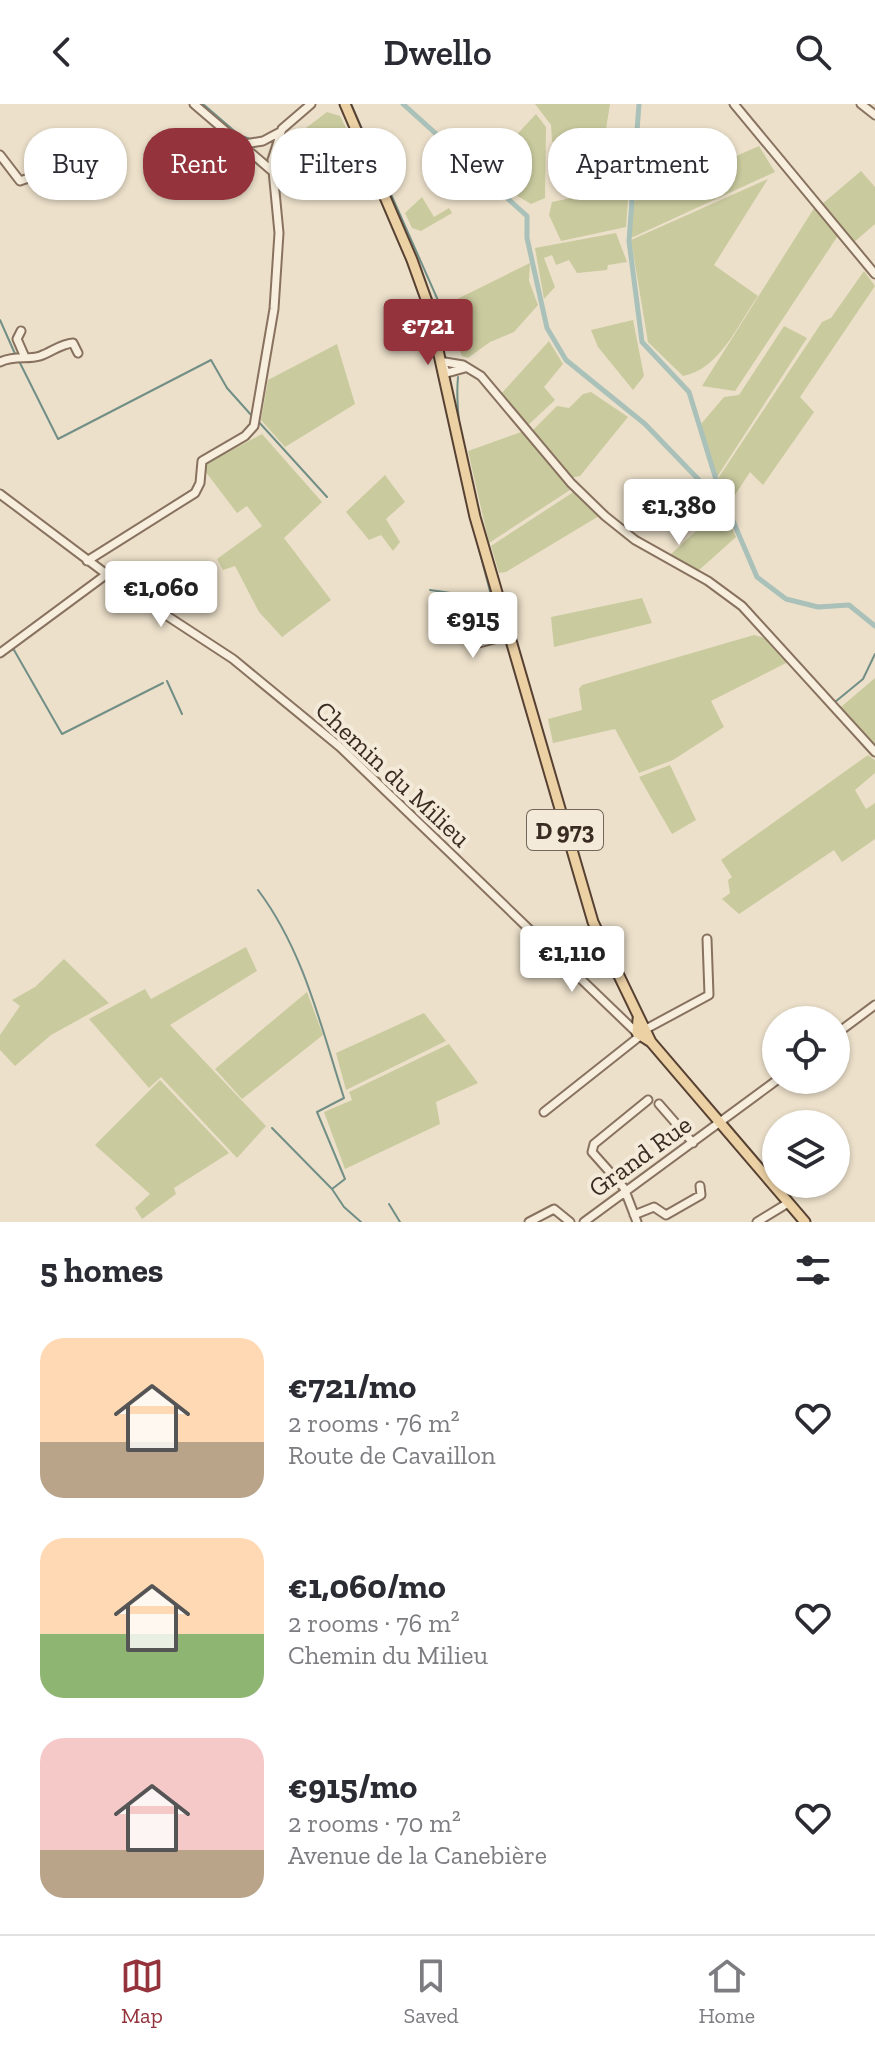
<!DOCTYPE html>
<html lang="en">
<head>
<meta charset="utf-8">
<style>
	:root { --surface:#fff; --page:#f2f2f3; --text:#2b2b33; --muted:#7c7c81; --line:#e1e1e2; --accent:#94333b }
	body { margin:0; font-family:"Zilla Slab",serif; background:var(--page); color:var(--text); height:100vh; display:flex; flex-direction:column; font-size:30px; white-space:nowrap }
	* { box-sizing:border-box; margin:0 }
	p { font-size:26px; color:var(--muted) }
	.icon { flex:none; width:44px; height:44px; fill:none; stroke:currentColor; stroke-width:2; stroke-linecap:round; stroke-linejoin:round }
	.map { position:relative; height:1118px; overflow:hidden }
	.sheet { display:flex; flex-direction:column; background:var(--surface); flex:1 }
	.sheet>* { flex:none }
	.hud { position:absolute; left:24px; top:24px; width:828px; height:72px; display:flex; gap:16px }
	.fabs { position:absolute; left:762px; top:902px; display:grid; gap:16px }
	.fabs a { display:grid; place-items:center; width:88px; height:88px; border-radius:50%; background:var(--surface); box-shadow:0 2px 6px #0004; font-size:40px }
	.price { position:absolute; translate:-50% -68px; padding:0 18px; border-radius:8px; background:#fff; color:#222; font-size:26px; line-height:52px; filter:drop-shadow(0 2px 4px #0008) }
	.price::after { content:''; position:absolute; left:50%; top:48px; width:24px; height:18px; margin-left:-12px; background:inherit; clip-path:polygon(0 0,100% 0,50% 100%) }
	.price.current { background:var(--accent); color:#fff }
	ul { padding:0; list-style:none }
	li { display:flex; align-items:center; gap:24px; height:200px; padding:0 40px }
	li span { display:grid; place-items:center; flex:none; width:224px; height:160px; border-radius:24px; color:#555 }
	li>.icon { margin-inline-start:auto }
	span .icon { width:96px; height:96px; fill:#fffc; stroke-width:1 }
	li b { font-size:34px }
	h2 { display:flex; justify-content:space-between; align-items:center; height:96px; padding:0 40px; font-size:34px }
	.pill { padding:0 28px; border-radius:32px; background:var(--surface); box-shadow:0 2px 6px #0004; font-size:28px; line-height:72px }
	.pill.current { background:var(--accent); color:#fff }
	header { display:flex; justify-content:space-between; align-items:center; height:104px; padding:0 40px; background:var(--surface); font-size:36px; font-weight:600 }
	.tabs { display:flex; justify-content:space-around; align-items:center; height:112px; border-top:2px solid var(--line); background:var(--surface); font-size:22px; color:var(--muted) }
	.tabs a { display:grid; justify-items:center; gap:4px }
	.tabs .current { color:var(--accent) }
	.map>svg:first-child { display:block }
	.grass { fill:#c9ca9e }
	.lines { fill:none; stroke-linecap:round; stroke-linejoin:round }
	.stream { stroke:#718f86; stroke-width:2 }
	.canal { stroke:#aac1b9; stroke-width:5 }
	.minor-casing { stroke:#88725f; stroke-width:11 }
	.major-casing { stroke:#574133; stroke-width:13 }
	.minor { stroke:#f7eedd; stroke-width:7 }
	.major { stroke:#ecd1a5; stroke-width:9 }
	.labels { text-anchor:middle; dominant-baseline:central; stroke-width:8; stroke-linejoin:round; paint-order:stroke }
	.shield { fill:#f4ead9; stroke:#726559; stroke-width:2 }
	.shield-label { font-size:24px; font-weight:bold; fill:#3a2c22 }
	.street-label { font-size:26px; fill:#3a2c22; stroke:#f4ead9 }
</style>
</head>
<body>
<header><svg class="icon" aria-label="back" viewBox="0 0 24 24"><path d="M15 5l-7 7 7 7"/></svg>Dwello<svg class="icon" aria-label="search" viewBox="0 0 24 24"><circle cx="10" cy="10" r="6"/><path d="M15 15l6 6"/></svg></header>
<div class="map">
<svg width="875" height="1118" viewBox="0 0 875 1118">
	<rect width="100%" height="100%" fill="#ece0ca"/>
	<!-- grass -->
	<path class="grass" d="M 535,0 L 610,0 L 606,25 L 552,38 L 551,21 Z
		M 327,8 L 340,12 L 369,70 L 330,96 L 294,33 Z
		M 536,10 L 546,23 L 545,94 L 531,100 L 514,90 L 504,77 L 497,80 L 483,67 Z
		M 759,42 L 775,68 L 631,134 L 632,98 Z
		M 861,67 L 875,83 L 875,120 L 853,139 L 821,101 Z
		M 768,75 L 714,161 L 758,192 C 738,220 720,265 683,272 L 648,238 L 631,136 Z
		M 629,82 L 626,123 L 561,137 L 549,111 L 552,98 Z
		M 422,93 L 434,113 L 449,104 L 452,109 L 421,127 L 412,124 L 405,109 Z
		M 816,101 L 839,130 L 735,287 L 702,282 Z
		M 616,129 L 627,158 L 608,161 L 607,166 L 577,169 L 569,156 L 556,161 L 552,151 L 544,154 L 555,183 L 544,195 L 535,144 Z
		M 530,159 L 529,177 L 538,201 L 514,228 L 490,238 L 468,254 L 462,252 L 444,206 L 445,201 Z
		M 864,167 L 875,182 L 800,293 L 814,308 L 763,381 L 750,368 L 735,391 L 717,376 L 822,218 L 831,214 Z
		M 633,216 L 644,272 L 633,286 L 598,243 L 591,226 Z
		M 784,222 L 807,234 L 717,373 L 701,320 L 724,293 L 739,291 Z
		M 549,237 L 563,260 L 544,283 L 555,296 L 527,322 L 500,291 Z
		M 337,240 L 355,300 L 285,343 L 261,316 L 268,276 Z
		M 591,288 L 628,313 L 580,372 L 570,374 L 531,328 L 557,302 L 569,304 L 583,290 Z
		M 524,327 L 573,384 L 489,439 L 468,347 Z
		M 262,330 L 322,398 L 284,434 L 331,496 L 282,533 L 259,508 L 235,462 L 223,466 L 217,455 L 262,422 L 247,402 L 237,409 L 205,367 L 207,359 Z
		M 385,371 L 405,398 L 386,415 L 400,438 L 393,447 L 381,431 L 369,436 L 346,408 Z
		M 575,387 L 599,412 L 506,468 L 499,469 L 491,442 Z
		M 722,403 L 736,433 L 698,467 L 669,452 Z
		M 642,494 L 652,519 L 554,543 L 551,513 Z
		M 754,531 L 765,534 L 788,558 L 711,597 L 724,623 L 673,656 L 639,669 L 615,625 L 553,639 L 548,615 L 582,606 L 579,585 L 582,581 Z
		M 875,574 L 875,640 L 870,640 L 841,603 Z
		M 868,651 L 875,656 L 875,669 L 855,686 L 866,705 L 875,699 L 875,735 L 842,758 L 834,746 L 739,810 L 722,795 L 730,789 L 728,776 L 732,773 L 721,756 Z
		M 670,661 L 696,716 L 672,730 L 639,673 Z
		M 246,843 L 257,867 L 170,921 L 266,1022 L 237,1054 L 161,973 L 149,984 L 89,915 L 145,885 L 151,895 Z
		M 64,855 L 109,899 L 51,931 L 15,962 L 0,946 L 0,931 L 20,902 L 12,896 L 35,883 Z
		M 307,888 L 323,931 L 242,995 L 215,965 Z
		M 424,909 L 446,937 L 346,986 L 336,949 Z
		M 449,940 L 478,979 L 436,998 L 440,1020 L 345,1065 L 324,1008 L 352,996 L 349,988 Z
		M 160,976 L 229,1049 L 174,1084 L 176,1090 L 142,1115 L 135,1104 L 150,1090 L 95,1041 Z"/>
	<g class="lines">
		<!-- stream -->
		<path class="stream" d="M 203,0 L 239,31 L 250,35
			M 351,0 L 456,237
			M 0,216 L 16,252
			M 19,257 L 58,335 L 211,256 L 227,284 L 252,312
			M 458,273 C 451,349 499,472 519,548
			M 257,316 L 327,393
			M 450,320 L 469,408
			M 430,486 L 492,495 L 473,422
			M 9,545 L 14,546 L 62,630 L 163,579
			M 167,577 L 182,610
			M 835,598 L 863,575 L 875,550
			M 258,786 C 304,847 321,923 344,994 L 317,1008 L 345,1075 L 332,1085 L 344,1103 L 361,1118
			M 272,1024 L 332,1085
			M 389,1100 L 400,1118"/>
		<!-- canal -->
		<path class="canal" d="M 403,0 L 527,112 L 527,134 L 547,224 L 566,256 L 645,320 L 725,403
			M 639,0 L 629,137 L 642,238 L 689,288 L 718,382 L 757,473 L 786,495 L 818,503 L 849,501 L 875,522"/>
		<!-- minor casing -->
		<g class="minor-casing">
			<path id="minor" d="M 194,0 L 271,66
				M 734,0 L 875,170
				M 861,0 L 875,11
				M 245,40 L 263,37 L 278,29
				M 0,51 L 20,77 L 37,71
				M 21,227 L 17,235 L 24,251
				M 0,258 C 15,251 27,256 40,252 C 52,248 60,240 73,239 L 78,249
				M 443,261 L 447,269 L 465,264
				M 442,265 L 445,258 L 463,261 L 481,272 L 571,379 L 605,412 L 635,436 L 708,477 L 742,502 L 875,648
				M 0,390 L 129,487 L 233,555 L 340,643 L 637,929
				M 87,457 L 195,389 L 200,379 L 202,357 L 245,332 L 254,322 L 274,205 L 279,129 L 272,56 L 282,25 L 311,0
				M 437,527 L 466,520 L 475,540 L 509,531
				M 0,549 L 107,470
				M 646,925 L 709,891 L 707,835
				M 836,930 L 875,901
				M 659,1000 L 693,1039
				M 544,1008 L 640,932
				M 634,1111 L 654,1103 L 666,1111 L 701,1091 L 700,1082
				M 529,1118 L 554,1105 L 570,1118
				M 584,1118 L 777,976
				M 637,1118 L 624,1084 L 592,1048 L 594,1040 L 648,996
				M 757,1118 L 788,1099"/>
		</g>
		<!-- major casing -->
		<g class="major-casing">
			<path id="major" d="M 345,0 L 412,156 L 430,206
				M 428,201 L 475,413 L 593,818 L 651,938 L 805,1118
				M 638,915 L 637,929 L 651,938"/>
		</g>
		<!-- minor -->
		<use href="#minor" class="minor"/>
		<!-- major -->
		<use href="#major" class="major"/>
	</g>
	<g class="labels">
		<!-- shield labels -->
		<rect class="shield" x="527" y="706" width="76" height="40" rx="6"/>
		<g class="shield-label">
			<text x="565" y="726">D 973</text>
		</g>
		<!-- street labels -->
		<g class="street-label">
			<text transform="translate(393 670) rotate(43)">Chemin du Milieu</text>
			<text transform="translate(640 1052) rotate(-36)">Grand Rue</text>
		</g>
	</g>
</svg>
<div class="fabs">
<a><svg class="icon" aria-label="locate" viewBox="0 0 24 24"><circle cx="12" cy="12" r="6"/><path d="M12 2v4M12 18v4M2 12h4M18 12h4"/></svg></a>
<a><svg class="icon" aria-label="layers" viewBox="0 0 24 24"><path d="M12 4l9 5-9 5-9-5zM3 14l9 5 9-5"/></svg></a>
</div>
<b class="price current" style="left:428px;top:263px">€721</b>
<b class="price" style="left:679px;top:443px">€1,380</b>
<b class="price" style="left:161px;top:525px">€1,060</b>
<b class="price" style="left:473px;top:556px">€915</b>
<b class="price" style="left:572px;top:890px">€1,110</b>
<div class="hud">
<a class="pill">Buy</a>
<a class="pill current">Rent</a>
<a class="pill">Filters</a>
<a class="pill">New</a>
<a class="pill">Apartment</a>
</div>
</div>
<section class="sheet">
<h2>5 homes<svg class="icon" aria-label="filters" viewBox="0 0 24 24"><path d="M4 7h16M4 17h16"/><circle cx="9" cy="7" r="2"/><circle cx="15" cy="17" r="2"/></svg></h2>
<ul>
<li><span style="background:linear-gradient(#ffd9b3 65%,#b9a48a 0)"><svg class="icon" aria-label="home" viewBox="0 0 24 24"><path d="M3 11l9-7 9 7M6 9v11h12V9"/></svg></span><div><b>€721/mo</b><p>2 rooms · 76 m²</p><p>Route de Cavaillon</p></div><svg class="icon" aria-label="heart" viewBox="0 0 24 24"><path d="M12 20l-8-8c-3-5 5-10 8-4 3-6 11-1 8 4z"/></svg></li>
<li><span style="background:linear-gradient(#ffd9b3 60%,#8fb573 0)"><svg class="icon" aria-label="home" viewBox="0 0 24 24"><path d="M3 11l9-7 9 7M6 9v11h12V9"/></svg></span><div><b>€1,060/mo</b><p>2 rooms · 76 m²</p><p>Chemin du Milieu</p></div><svg class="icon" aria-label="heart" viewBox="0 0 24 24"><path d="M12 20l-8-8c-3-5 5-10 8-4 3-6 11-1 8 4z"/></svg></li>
<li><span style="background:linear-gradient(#f6c9c9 70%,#b9a48a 0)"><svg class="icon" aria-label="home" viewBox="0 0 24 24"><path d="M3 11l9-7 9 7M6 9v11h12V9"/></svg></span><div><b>€915/mo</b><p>2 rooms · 70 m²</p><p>Avenue de la Canebière</p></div><svg class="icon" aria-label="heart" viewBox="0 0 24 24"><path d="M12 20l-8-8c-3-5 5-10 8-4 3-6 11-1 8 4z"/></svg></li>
</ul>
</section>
<nav class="tabs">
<a class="current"><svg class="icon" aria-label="map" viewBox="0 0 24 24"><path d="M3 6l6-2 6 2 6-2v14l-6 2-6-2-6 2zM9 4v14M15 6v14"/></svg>Map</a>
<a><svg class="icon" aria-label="saved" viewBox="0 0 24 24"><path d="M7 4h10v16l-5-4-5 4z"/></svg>Saved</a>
<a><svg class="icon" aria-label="home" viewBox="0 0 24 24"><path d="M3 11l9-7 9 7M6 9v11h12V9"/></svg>Home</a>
</nav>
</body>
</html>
